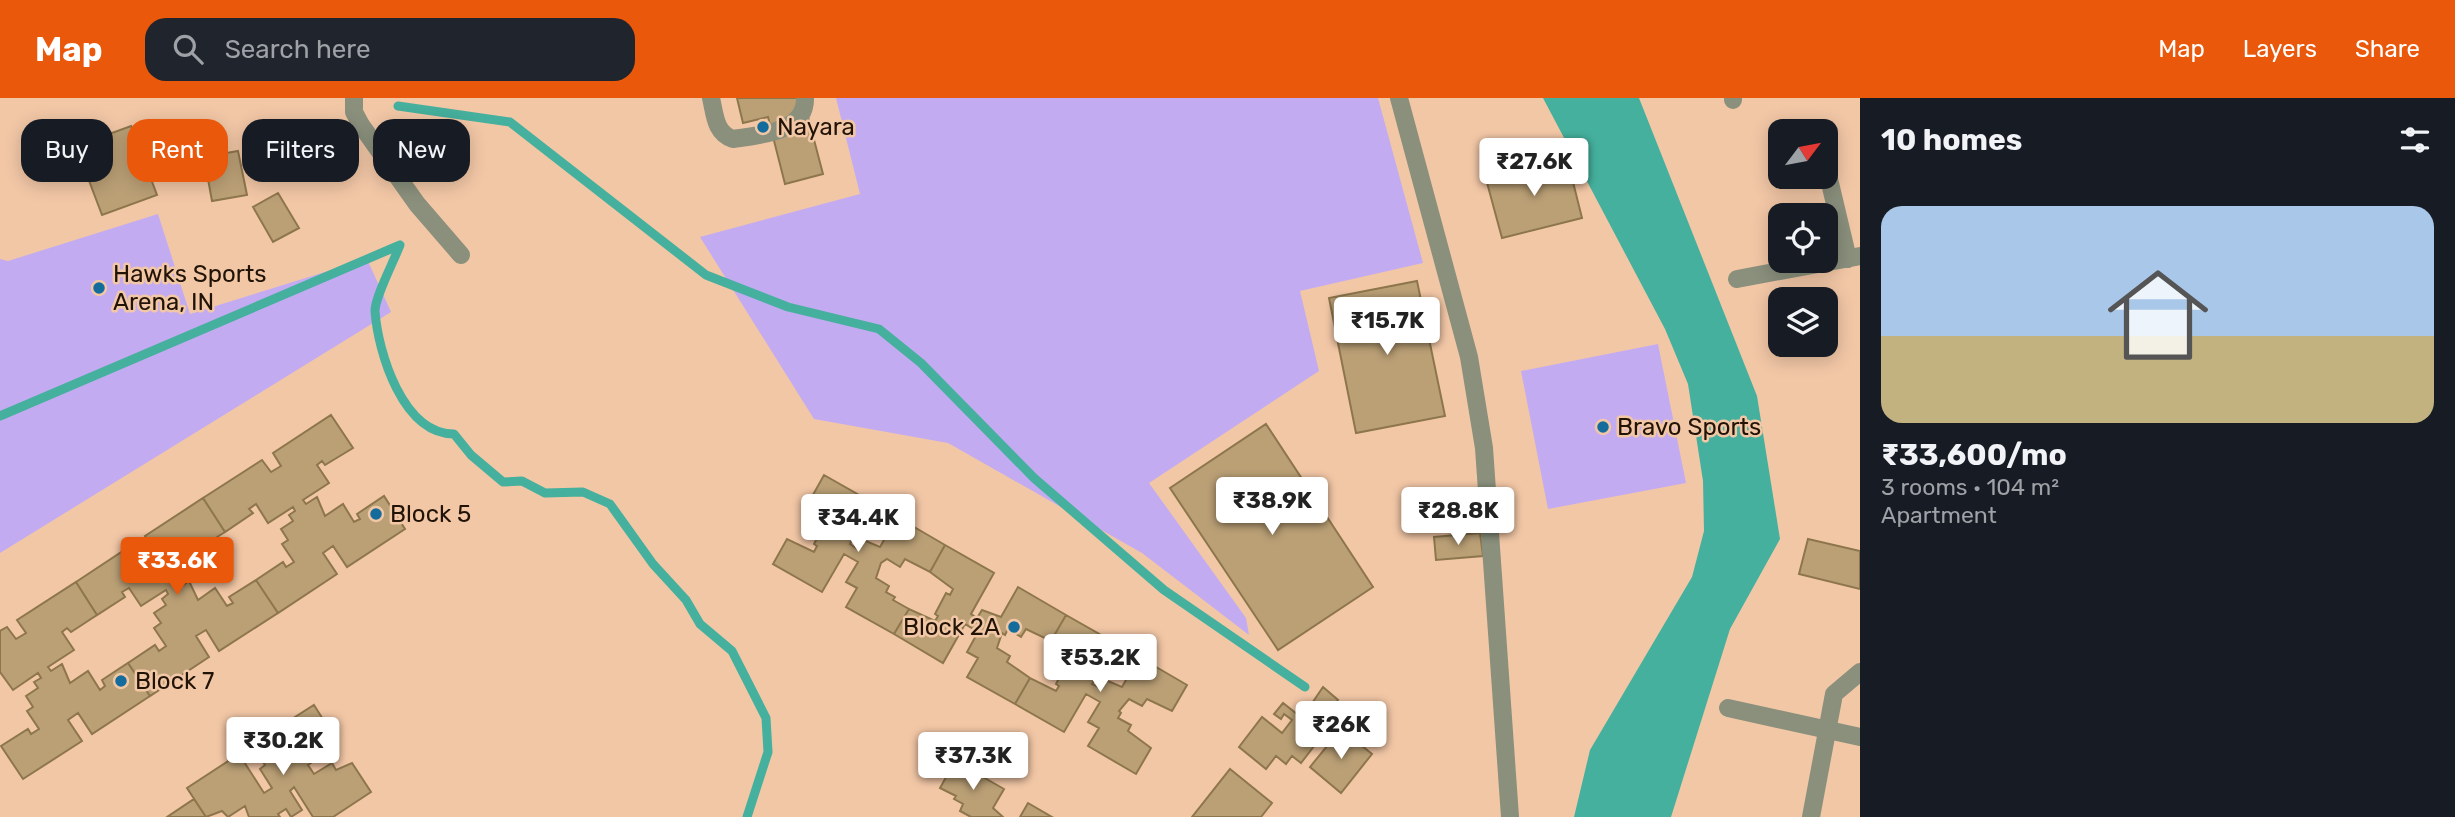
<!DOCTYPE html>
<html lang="en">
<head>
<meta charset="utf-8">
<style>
	:root { --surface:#171b24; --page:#20242c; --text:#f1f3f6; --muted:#9ea1a6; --line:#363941; --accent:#ea580c }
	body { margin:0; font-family:Rubik,sans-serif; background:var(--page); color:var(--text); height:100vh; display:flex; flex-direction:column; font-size:26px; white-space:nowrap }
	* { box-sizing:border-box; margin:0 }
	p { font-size:23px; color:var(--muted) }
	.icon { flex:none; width:38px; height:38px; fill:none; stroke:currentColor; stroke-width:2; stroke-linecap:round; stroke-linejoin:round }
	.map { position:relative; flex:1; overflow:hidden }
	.side { display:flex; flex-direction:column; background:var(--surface); width:595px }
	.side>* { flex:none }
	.hud { position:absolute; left:21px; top:21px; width:665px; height:63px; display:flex; gap:14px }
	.needle { width:46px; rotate:58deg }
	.tools { position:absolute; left:1768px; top:21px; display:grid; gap:14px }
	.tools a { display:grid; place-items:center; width:70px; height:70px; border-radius:14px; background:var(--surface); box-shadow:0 4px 18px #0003; font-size:35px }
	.price { position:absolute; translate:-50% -60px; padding:0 16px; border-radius:7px; background:#fff; color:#222; font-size:23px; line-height:46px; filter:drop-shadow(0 2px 4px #0008) }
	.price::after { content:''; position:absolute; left:50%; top:42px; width:21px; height:16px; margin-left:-10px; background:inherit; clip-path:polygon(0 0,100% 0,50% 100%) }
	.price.on { background:var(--accent); color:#fff }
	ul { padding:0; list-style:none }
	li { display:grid; align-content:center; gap:14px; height:371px; padding:0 21px }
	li+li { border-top:2px solid var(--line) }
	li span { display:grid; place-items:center; height:217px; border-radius:21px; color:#555 }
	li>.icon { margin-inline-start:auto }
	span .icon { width:126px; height:126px; fill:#fffc; stroke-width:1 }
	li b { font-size:30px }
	h2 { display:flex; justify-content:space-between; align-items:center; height:84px; padding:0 21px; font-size:30px }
	.tag { padding:0 24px; border-radius:21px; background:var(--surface); box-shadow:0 4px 18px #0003; font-size:24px; line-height:63px }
	.tag.on { background:var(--accent); color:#fff }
	header { display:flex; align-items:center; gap:42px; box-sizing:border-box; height:98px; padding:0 35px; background:var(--accent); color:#fff }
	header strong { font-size:33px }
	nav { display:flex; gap:38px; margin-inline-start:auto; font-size:24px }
	.search { width:490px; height:63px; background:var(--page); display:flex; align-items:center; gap:18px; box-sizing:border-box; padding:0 24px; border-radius:21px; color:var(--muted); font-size:26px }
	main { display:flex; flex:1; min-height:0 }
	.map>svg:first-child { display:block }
	.green { fill:#c3abf2 }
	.water { fill:#45b09d }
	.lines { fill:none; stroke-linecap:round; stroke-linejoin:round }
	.stream { stroke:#45b09d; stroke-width:9 }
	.building { fill:#bba076; stroke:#8e764c; stroke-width:2 }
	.minor { stroke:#8a907c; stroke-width:18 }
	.poi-dot { fill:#146c9c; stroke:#f2c7a6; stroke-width:2.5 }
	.labels { text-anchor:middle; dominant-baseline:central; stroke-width:5; stroke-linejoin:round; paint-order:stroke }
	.poi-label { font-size:24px; fill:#221307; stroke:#f2c7a6; text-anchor:start }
</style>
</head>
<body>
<header>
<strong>Map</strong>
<div class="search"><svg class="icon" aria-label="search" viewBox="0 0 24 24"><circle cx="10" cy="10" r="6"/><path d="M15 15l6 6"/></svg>Search here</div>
<nav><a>Map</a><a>Layers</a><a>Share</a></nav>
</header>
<main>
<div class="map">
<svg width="1860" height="719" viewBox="0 0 1860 719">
	<rect width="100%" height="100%" fill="#f2c7a6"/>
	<!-- green -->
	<path class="green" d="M 836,0 L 1378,0 L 1423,165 L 1300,193 L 1319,273 L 1149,385 L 1246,520 L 1249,537 L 1142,455 L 948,345 L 814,321 L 700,139 L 860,96 Z
		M 158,116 L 190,216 L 367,161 L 391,214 L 0,455 L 0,161 L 8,163 Z
		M 1658,246 L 1686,385 L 1548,411 L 1521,273 Z"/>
	<!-- water -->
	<path class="water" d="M 1543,0 L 1639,0 L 1757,298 L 1780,441 L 1730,531 L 1671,719 L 1574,719 L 1590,652 L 1692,479 L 1704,433 L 1703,383 L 1688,286 L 1665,231 Z"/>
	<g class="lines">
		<!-- stream -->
		<path class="stream" d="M 398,8 L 510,24 L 706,177 L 788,209 L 879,231 L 921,265 L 1034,380 L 1164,492 L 1305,589
			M 400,147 C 394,163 375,199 375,213 C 378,255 403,336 454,336 L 471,357 L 503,384 L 522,383 L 545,395 L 583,394 L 610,406 L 653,466 L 686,502 L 700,526 L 732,553 L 766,620 L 768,654 L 747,719
			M 0,318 L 400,147"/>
	</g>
	<!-- building -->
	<path class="building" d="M 737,0 L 803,0 L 823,76 L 785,86 L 768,19 L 743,25 Z
		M 131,28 L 157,97 L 102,117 L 76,48 Z
		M 238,53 L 247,97 L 212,103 L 204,59 Z
		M 1567,60 L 1582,120 L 1502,140 L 1486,81 Z
		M 278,95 L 299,130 L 273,144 L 253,109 Z
		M 1417,183 L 1445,318 L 1356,335 L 1329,200 Z
		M 331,317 L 353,350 L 325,367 L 322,363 L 317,367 L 329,385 L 303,402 L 306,406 L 317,399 L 325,418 L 343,406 L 354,424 L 360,421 L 357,416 L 384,398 L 405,431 L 347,469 L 333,448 L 323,455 L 337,476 L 278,515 L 256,482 L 283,464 L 286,469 L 294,464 L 282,446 L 288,442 L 281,431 L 293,423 L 289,417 L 295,413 L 293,409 L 268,425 L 256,406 L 249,411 L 253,415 L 225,434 L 203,400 L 262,362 L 271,374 L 281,368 L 273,355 Z
		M 1266,326 L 1373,489 L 1278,552 L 1170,390 Z
		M 824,377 L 873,405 L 850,446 L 856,450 L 861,441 L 880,449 L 897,419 L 945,447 L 930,474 L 905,461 L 900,469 L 887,461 L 881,465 L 876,480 L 889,488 L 886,494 L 895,499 L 893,502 L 909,511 L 894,536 L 846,509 L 857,490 L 846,484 L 858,464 L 844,456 L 822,494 L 773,466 L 787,441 L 814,454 L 817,448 L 814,446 L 825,425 L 829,427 L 832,422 L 809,404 Z
		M 203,400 L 225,434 L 198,451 L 195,447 L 190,450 L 201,469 L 176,485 L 179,490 L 189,483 L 198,502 L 215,490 L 227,508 L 233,505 L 229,499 L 256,482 L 278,515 L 219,553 L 206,532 L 196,538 L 209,559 L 150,598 L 128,565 L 155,547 L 159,553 L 166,548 L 154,530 L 161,525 L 154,515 L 166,507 L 162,501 L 168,496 L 166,492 L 141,508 L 129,490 L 122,494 L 125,499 L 97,517 L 76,484 L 135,445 L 143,458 L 154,451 L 145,438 Z
		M 1480,435 L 1483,458 L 1436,462 L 1434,439 Z
		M 1808,441 L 1860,453 L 1860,491 L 1799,476 Z
		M 945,447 L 994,475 L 971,516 L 977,520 L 982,512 L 1001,519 L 1018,489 L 1066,517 L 1051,543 L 1026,531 L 1021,539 L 1008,531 L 1005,537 L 1002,535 L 997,550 L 1010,558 L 1007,564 L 1030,580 L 1015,606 L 967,579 L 978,560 L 967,554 L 978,534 L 965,526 L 943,565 L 894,536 L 909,511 L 935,523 L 938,518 L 935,516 L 946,495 L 950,497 L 953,491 L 930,474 Z
		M 76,484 L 97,517 L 71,534 L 67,530 L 62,534 L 74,552 L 48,569 L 51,573 L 62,566 L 70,585 L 88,573 L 100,592 L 105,588 L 102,582 L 128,565 L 150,598 L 92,636 L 78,615 L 68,622 L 82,643 L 23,681 L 1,648 L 28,631 L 31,636 L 39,631 L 27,613 L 33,609 L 26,598 L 38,590 L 34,584 L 41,580 L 38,575 L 13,592 L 0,574 L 0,533 L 7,529 L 16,541 L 26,535 L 17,522 Z
		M 1066,517 L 1115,545 L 1092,586 L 1098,589 L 1103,581 L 1122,589 L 1139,559 L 1187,587 L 1172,613 L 1147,601 L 1142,608 L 1129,601 L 1119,613 L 1121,615 L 1118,620 L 1131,627 L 1128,633 L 1151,650 L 1136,676 L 1088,648 L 1099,630 L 1088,624 L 1100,604 L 1086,596 L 1064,634 L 1015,606 L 1030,580 L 1056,593 L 1059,588 L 1056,586 L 1067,565 L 1071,567 L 1075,561 L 1065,555 L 1067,552 L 1051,543 Z
		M 1323,589 L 1338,602 L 1331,611 L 1338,617 L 1301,665 L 1292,658 L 1286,666 L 1276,658 L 1266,671 L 1239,649 L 1262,619 L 1282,635 L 1292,622 L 1284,616 L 1281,621 L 1274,616 L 1283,605 L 1302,620 Z
		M 314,607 L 333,637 L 321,649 L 325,655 L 308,667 L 314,676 L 332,665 L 336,672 L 352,665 L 371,694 L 333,719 L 313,719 L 294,689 L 290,693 L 302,712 L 291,719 L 286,711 L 278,716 L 280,719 L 249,719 L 245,708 L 228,719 L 222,713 L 206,719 L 187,690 L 239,656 L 264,695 L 272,690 L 260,671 L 265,667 L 257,654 L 267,648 L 262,640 Z
		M 1341,631 L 1372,656 L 1341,695 L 1310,669 Z
		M 955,663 L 1004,691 L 993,710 L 1003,719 L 971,719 L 960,713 L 963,706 L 954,701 L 956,698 L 940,690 Z
		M 1230,671 L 1272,705 L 1261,719 L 1192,719 Z
		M 194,701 L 206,719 L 167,719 Z
		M 1028,705 L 1052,719 L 1020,719 Z"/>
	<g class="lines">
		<!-- minor -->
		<path class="minor" d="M 354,0 L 354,14 L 361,27 L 417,106 L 461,157
			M 711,0 C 715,17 715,35 733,41 C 761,37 806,34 805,0
			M 1399,0 L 1469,259 L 1484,350 L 1510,719
			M 1733,0 L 1733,2
			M 1825,64 L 1848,161
			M 1737,181 L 1860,158
			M 1728,610 L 1860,639
			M 1811,719 L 1834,596 L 1860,574"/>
	</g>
	<!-- markers -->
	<g class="poi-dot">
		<circle cx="763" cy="29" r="7"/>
		<circle cx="99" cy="190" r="7"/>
		<circle cx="1603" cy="329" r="7"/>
		<circle cx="376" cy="416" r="7"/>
		<circle cx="1014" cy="529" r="7"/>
		<circle cx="121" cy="583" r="7"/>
	</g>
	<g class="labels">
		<!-- poi labels -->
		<g class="poi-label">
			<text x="777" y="29">Nayara</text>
			<text x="113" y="176">Hawks Sports<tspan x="113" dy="28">Arena, IN</tspan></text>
			<text x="1617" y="329">Bravo Sports</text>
			<text x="390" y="416">Block 5</text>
			<text x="1000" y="529" text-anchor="end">Block 2A</text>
			<text x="135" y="583">Block 7</text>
		</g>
	</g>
</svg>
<div class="tools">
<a><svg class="needle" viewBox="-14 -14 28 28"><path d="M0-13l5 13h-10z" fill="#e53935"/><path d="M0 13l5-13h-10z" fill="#9ea1a6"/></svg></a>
<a><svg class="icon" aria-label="locate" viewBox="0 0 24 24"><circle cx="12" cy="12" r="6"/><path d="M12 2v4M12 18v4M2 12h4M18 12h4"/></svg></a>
<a><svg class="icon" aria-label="layers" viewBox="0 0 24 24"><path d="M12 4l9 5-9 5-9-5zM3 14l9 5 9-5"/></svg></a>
</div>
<b class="price" style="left:1534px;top:100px">₹27.6K</b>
<b class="price" style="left:1387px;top:259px">₹15.7K</b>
<b class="price" style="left:1272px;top:439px">₹38.9K</b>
<b class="price" style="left:1458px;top:449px">₹28.8K</b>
<b class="price" style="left:858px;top:456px">₹34.4K</b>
<b class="price on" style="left:177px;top:499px">₹33.6K</b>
<b class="price" style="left:1100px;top:596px">₹53.2K</b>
<b class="price" style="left:1341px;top:663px">₹26K</b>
<b class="price" style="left:283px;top:679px">₹30.2K</b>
<b class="price" style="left:973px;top:694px">₹37.3K</b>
<div class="hud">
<a class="tag">Buy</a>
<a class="tag on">Rent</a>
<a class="tag">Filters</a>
<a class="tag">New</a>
</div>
</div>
<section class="side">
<h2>10 homes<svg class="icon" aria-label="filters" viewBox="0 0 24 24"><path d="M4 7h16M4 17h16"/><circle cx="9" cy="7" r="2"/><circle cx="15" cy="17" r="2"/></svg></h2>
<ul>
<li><span style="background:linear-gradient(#a9c7e8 60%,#c2b280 0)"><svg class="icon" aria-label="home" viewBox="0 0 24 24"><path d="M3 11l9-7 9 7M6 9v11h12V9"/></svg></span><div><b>₹33,600/mo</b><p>3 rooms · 104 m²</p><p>Apartment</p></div></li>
</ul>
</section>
</main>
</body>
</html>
